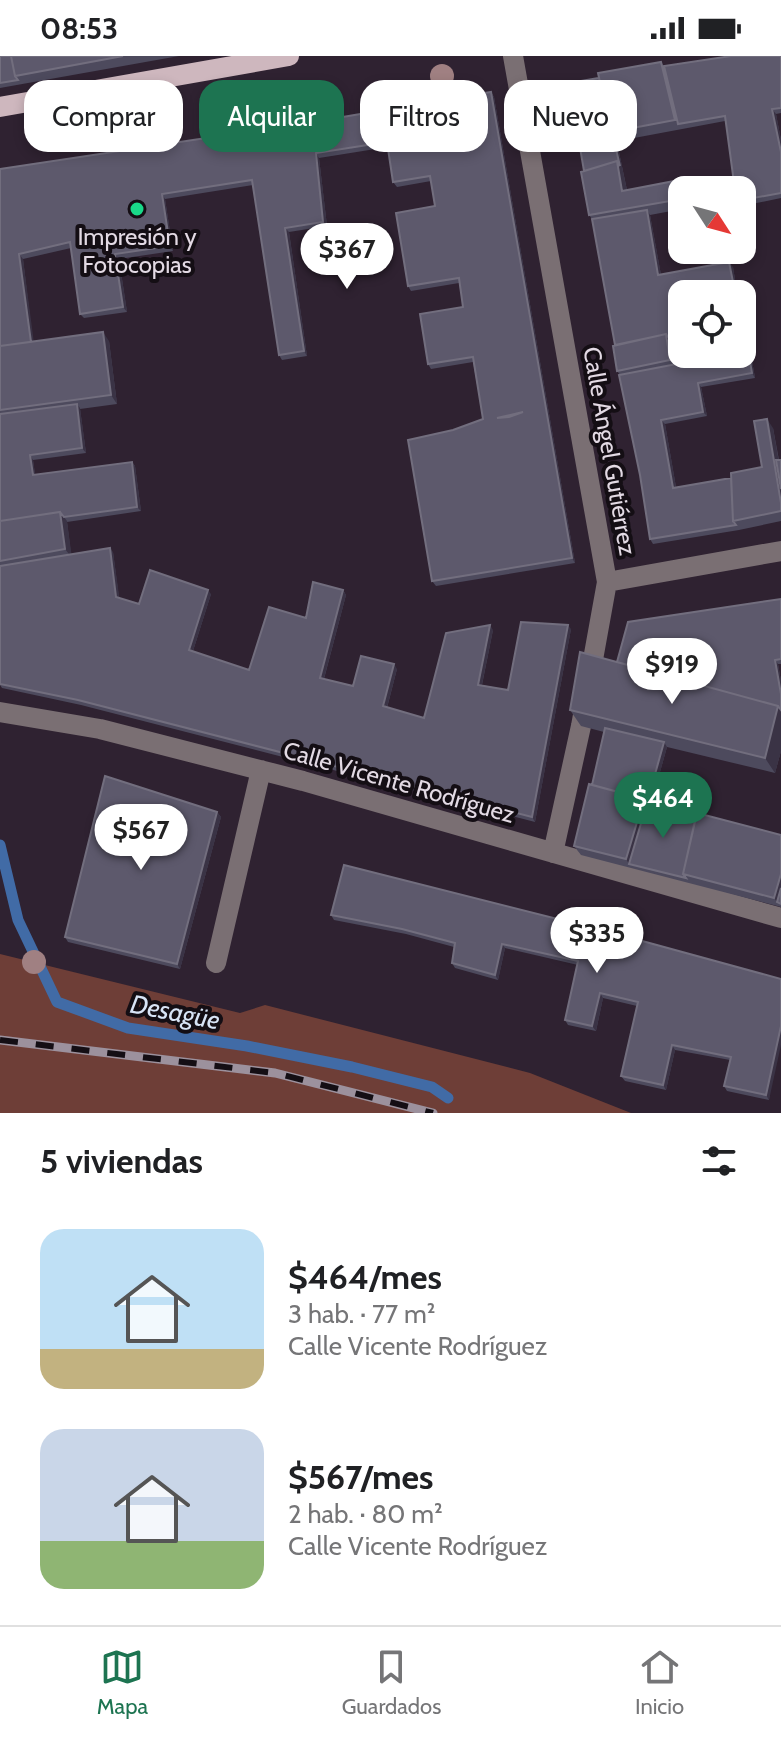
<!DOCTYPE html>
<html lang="es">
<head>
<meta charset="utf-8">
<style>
	:root { --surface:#fff; --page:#f6f6f6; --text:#202124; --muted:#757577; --line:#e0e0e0; --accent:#1d7451 }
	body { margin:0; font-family:Cabin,sans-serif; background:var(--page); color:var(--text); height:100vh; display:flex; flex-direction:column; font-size:30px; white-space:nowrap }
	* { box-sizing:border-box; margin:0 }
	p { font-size:26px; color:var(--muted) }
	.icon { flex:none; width:44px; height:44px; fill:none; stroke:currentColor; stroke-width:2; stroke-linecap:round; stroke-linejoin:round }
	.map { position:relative; height:1057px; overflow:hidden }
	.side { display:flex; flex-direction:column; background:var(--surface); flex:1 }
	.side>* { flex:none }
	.banner { position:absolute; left:24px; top:24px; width:734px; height:72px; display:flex; gap:16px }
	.needle { width:52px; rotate:126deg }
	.controls { position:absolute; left:668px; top:120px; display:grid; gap:16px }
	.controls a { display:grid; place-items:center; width:88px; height:88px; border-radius:16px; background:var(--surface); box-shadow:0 4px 12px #0003; font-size:40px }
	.price { position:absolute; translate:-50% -68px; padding:0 18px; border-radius:28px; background:#fff; color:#222; font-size:26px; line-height:52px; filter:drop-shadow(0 2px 4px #0008) }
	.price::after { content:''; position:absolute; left:50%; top:48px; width:24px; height:18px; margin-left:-12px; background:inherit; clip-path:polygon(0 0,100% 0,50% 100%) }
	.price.selected { background:var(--accent); color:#fff }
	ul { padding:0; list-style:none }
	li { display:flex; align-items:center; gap:24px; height:200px; padding:0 40px }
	li span { display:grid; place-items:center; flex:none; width:224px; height:160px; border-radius:24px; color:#555 }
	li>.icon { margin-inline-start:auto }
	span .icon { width:96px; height:96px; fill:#fffc; stroke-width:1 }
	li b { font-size:34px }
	h2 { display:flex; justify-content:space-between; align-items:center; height:96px; padding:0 40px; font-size:34px }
	.tag { padding:0 28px; border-radius:24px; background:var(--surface); box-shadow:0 4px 12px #0003; font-size:28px; line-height:72px }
	.tag.selected { background:var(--accent); color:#fff }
	.status { display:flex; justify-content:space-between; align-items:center; height:56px; padding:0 40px; background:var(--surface); direction:ltr }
	.status svg { height:22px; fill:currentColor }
	.tabs { display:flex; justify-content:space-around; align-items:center; height:112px; border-top:2px solid var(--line); background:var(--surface); font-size:22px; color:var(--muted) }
	.tabs a { display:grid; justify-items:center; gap:4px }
	.tabs .selected { color:var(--accent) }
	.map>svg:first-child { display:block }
	.green { fill:#6e3e37 }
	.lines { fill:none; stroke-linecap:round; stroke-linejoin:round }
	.stream { stroke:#416ba6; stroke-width:11 }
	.minor { stroke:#7a6f73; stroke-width:20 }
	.major { stroke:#ceb7be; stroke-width:20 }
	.rail-casing { stroke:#9c919d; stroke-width:9 }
	.rail { stroke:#140e14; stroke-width:6; stroke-dasharray:18; stroke-linecap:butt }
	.tree { fill:#a08082 }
	.wall { fill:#4d4a5d }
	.shaded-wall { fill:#3a3345 }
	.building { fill:#5d596c; stroke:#726e7e; stroke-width:2; fill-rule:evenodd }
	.poi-dot { fill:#19d989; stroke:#140e14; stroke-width:3 }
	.labels { text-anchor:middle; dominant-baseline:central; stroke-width:8; stroke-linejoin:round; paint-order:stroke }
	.poi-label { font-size:24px; fill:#e3dae4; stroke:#140e14 }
	.street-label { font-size:24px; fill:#e3dae4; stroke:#140e14 }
	.water-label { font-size:26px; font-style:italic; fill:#d8e4f6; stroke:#140e14 }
</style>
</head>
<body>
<div class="status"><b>08:53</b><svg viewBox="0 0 49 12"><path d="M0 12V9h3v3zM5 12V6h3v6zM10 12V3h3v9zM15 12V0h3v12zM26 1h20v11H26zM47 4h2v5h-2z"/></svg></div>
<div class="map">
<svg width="781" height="1057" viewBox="0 0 781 1057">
	<rect width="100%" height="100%" fill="#2f2231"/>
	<!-- green -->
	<path class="green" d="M 0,898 L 240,957 L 265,949 L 530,1017 L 631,1057 L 0,1057 Z"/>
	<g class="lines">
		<!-- stream -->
		<path class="stream" d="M 0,789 L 18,864 L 57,946 L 128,972 L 247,990 L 352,1011 L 432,1031 L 448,1042"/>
		<!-- minor -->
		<path class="minor" d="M 513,0 L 607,526 L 581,670 L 553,797
			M 607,526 L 781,495
			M 0,656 L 100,673 L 303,725 L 781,862
			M 216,907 L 261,714"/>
		<!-- major -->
		<path class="major" d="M 0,51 L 289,0"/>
		<!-- rail casing -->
		<g class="rail-casing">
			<path id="rail" d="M 0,984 L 275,1017 L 433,1057"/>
		</g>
		<!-- rail -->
		<use href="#rail" class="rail"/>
	</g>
	<!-- trees -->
	<g class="tree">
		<circle cx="442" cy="20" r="12"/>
		<circle cx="34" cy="906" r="12"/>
	</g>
	<!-- wall -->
	<path class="wall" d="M 0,0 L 179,0 L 0,32 Z
		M 781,0 L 781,57 L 776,58 L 781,84 L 781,142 L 742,150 L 742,134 L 725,65 L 618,85 L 616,82 L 627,134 L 690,122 L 697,131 L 682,134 L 682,153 L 650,159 L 661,219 L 733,211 L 737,236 L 725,238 L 682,238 L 682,286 L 672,288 L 676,308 L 748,294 L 751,299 L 755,322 L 701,331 L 707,360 L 665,368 L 676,431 L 731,422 L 762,411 L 773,372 L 779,404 L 781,404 L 781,465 L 739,474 L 653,488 L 650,483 L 640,419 L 620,319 L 617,315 L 615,289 L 592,163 L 589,159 L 599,22 L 661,6 L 664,10 Z
		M 491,36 L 494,41 L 575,507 L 436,530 L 432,525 L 453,374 L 483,363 L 473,306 L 431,313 L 428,308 L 463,251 L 459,227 L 411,235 L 408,230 L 435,150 L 431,125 L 397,131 L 393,126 L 388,91 L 319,102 L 327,170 L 289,176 L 307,300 L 282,304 L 279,299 L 253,129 L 165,143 L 173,195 L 119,203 L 127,256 L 84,262 L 80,258 L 71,192 L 23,203 L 33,286 L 109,285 L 117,348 L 80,353 L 86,397 L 33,404 L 35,419 L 132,406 L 135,410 L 141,455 L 67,466 L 71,498 L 113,496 L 119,542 L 139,548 L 211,538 L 193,595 L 249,614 L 306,562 L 343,534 L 346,539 L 324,623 L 353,630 L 397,613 L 387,652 L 424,662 L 493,574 L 482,629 L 508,634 L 571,573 L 535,766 L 81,649 L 2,632 L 0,629 L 0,113 L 313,66 Z
		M 781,543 L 781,608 L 778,608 L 781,625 L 781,695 L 775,717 L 667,691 L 651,748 L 696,760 L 781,779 L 781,851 L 581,799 L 574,790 L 592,729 L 604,676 L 581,670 L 570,654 L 617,606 Z
		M 217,756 L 221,761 L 180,913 L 68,886 L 65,881 Z
		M 331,859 L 781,923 L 769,1044 L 727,1035 L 724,1030 L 730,1004 L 675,994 L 666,1034 L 625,1025 L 621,1020 L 637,950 L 603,942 L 596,975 L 568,969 L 565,964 L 578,909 L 505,892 L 498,924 L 455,912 L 452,907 L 454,891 L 406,878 L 334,864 Z"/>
	<!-- shaded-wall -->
	<path class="shaded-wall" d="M 661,6 L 667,15 L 678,68 L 675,64 Z
		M 491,36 L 494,41 L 575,507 L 572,502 Z
		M 772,53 L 776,58 L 781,84 L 781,96 Z
		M 613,78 L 616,82 L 629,144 L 622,135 Z
		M 316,97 L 319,102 L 327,170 L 323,166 Z
		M 690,122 L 697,131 L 697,134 L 693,134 Z
		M 162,138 L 165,143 L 173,195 L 170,190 Z
		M 647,154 L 650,159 L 662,224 L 658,219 Z
		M 285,172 L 289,176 L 307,300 L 304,295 Z
		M 19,198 L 23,203 L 35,295 L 31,290 Z
		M 115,198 L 119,203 L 127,256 L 123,251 Z
		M 729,206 L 733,211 L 737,236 L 734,231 Z
		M 103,276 L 109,285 L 117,348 L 111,339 Z
		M 666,278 L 672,287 L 677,313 L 670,304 Z
		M 748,294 L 751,299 L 755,322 L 752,317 Z
		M 698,327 L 701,331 L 707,360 L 703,356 Z
		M 77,348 L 80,352 L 86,397 L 82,392 Z
		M 767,363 L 773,372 L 781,418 L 781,447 Z
		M 661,364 L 665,368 L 677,437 L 673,432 Z
		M 30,399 L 33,404 L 36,424 L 33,419 Z
		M 132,406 L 135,410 L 141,455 L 137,451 Z
		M 60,456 L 67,465 L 72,502 L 65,493 Z
		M 110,492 L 113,496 L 120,546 L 116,541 Z
		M 208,534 L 211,538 L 192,598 L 189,594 Z
		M 343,534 L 346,539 L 323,626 L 320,622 Z
		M 490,569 L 493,574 L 481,633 L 478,629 Z
		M 568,569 L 571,573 L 535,766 L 532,761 Z
		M 775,604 L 778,608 L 781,625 L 781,638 Z
		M 394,608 L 397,613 L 386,655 L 383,650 Z
		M 778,650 L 781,654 L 781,695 L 775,717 L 765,702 Z
		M 664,686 L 667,691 L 650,752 L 629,808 L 626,803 L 644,743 Z
		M 217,756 L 221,761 L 180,913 L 177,908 Z
		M 781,818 L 781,848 L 777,846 L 774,842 Z
		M 502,888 L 505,892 L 498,924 L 495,919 Z
		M 600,937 L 603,942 L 596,975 L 592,970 Z
		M 781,970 L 781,989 L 769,1044 L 766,1039 Z
		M 672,989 L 675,994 L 666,1034 L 663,1029 Z"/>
	<!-- building -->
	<path class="building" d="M 0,0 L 11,0 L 15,20 L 18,24 L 0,27 Z
		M 11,0 L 123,0 L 15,20 Z
		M 731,0 L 781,0 L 781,52 L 772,53 L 781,96 L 781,137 L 742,144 L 742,134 L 735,134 L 725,60 L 678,68 L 664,10 Z
		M 661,6 L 675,64 L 611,76 L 598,17 Z
		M 599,22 L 620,110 L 617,105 L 584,115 L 569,27 Z
		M 491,36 L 572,502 L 432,525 L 408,384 L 453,374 L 483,363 L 473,301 L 428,308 L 420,258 L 463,251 L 459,222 L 408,230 L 396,157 L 435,150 L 430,120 L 393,126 L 387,86 L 316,97 L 323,166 L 285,172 L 304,295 L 279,299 L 252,124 L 162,138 L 170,190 L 115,198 L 123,251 L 80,258 L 70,186 L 19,198 L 31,286 L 0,290 L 0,113 L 313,66 ZM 523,356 L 509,361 L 497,362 Z
		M 617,105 L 622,135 L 690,122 L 693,134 L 682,134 L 682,143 L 589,159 L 581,116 Z
		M 647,154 L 658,219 L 729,206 L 734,231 L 697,238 L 682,238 L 682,281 L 670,283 L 666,278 L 615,289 L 592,163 Z
		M 103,276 L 111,339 L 0,354 L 0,290 Z
		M 666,278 L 670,304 L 617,315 L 613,290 Z
		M 748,294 L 752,317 L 698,327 L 703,356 L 661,364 L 673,432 L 731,422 L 733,465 L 736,469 L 650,483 L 640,419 L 619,319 L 729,298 L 742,298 L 742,296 Z
		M 77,348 L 82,392 L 30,399 L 33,419 L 132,406 L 137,451 L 64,461 L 60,456 L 0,465 L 0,358 Z
		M 767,363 L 781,447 L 781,455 L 733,465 L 731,417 L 762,411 L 754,365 Z
		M 776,404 L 781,404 L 781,433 Z
		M 60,456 L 65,493 L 0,505 L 0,465 Z
		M 110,492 L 116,541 L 139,548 L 150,514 L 208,534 L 189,594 L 249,614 L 269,551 L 306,562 L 313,526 L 343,534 L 320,622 L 353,630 L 361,600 L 394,608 L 383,650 L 424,662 L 446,577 L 490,569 L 478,629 L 508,634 L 521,566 L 568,569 L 532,761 L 78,644 L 0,628 L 0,510 Z
		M 781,543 L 781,603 L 775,604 L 781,638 L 781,654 L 778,650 L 617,606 L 628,566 Z
		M 580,596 L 778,650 L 765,702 L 570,654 Z
		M 605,672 L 664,686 L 647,747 L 644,743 L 592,729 Z
		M 105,720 L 217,756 L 177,908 L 65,881 Z
		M 589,728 L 644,743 L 626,803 L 574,790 Z
		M 647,747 L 696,760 L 683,818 L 686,822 L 629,808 Z
		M 697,757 L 781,779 L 781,818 L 774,842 L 683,818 Z
		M 344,809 L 613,877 L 781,923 L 781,970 L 766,1039 L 724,1030 L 731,1001 L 672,989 L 663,1029 L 621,1020 L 638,946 L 600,937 L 592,970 L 565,964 L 578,905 L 502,888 L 495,919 L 452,907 L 455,887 L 402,873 L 331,859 Z
		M 781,832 L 781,848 L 777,846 Z"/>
	<!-- markers -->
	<circle class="poi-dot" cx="137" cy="153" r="8"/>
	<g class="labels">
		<!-- poi labels -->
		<g class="poi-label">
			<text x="137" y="180">Impresión y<tspan x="137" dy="28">Fotocopias</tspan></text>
		</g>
		<!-- street labels -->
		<g class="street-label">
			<text transform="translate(610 395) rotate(80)">Calle Ángel Gutiérrez</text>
			<text transform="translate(399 726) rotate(16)">Calle Vicente Rodríguez</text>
		</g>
		<!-- water labels -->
		<g class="water-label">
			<text transform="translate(175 956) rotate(11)">Desagüe</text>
		</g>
	</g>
</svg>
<div class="controls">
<a><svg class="needle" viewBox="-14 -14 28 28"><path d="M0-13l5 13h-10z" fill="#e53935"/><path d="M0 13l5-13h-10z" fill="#757577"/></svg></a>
<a><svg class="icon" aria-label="locate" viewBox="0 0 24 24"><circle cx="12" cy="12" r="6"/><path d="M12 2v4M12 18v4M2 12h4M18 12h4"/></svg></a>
</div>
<b class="price" style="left:347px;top:235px">$367</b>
<b class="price" style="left:672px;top:650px">$919</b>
<b class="price selected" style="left:663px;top:784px">$464</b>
<b class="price" style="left:141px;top:816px">$567</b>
<b class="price" style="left:597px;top:919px">$335</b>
<div class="banner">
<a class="tag">Comprar</a>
<a class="tag selected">Alquilar</a>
<a class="tag">Filtros</a>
<a class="tag">Nuevo</a>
</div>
</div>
<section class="side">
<h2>5 viviendas<svg class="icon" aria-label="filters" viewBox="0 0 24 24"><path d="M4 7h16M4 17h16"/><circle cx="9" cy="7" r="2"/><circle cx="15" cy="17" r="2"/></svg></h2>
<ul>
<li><span style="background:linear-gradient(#bfe0f5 75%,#c2b280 0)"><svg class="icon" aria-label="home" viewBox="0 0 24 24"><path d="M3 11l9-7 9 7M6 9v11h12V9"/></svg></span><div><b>$464/mes</b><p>3 hab. · 77 m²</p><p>Calle Vicente Rodríguez</p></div></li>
<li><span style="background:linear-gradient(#c9d6e8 70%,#8fb573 0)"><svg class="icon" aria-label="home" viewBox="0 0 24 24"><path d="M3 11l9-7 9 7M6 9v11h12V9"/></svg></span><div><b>$567/mes</b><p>2 hab. · 80 m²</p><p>Calle Vicente Rodríguez</p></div></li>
</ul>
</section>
<nav class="tabs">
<a class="selected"><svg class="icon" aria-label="map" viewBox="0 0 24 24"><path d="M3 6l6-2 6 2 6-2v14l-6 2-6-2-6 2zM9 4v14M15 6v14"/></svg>Mapa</a>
<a><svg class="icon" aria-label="saved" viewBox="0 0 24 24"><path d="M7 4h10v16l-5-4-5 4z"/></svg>Guardados</a>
<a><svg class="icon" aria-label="home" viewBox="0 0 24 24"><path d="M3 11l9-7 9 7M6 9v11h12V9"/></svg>Inicio</a>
</nav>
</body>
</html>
